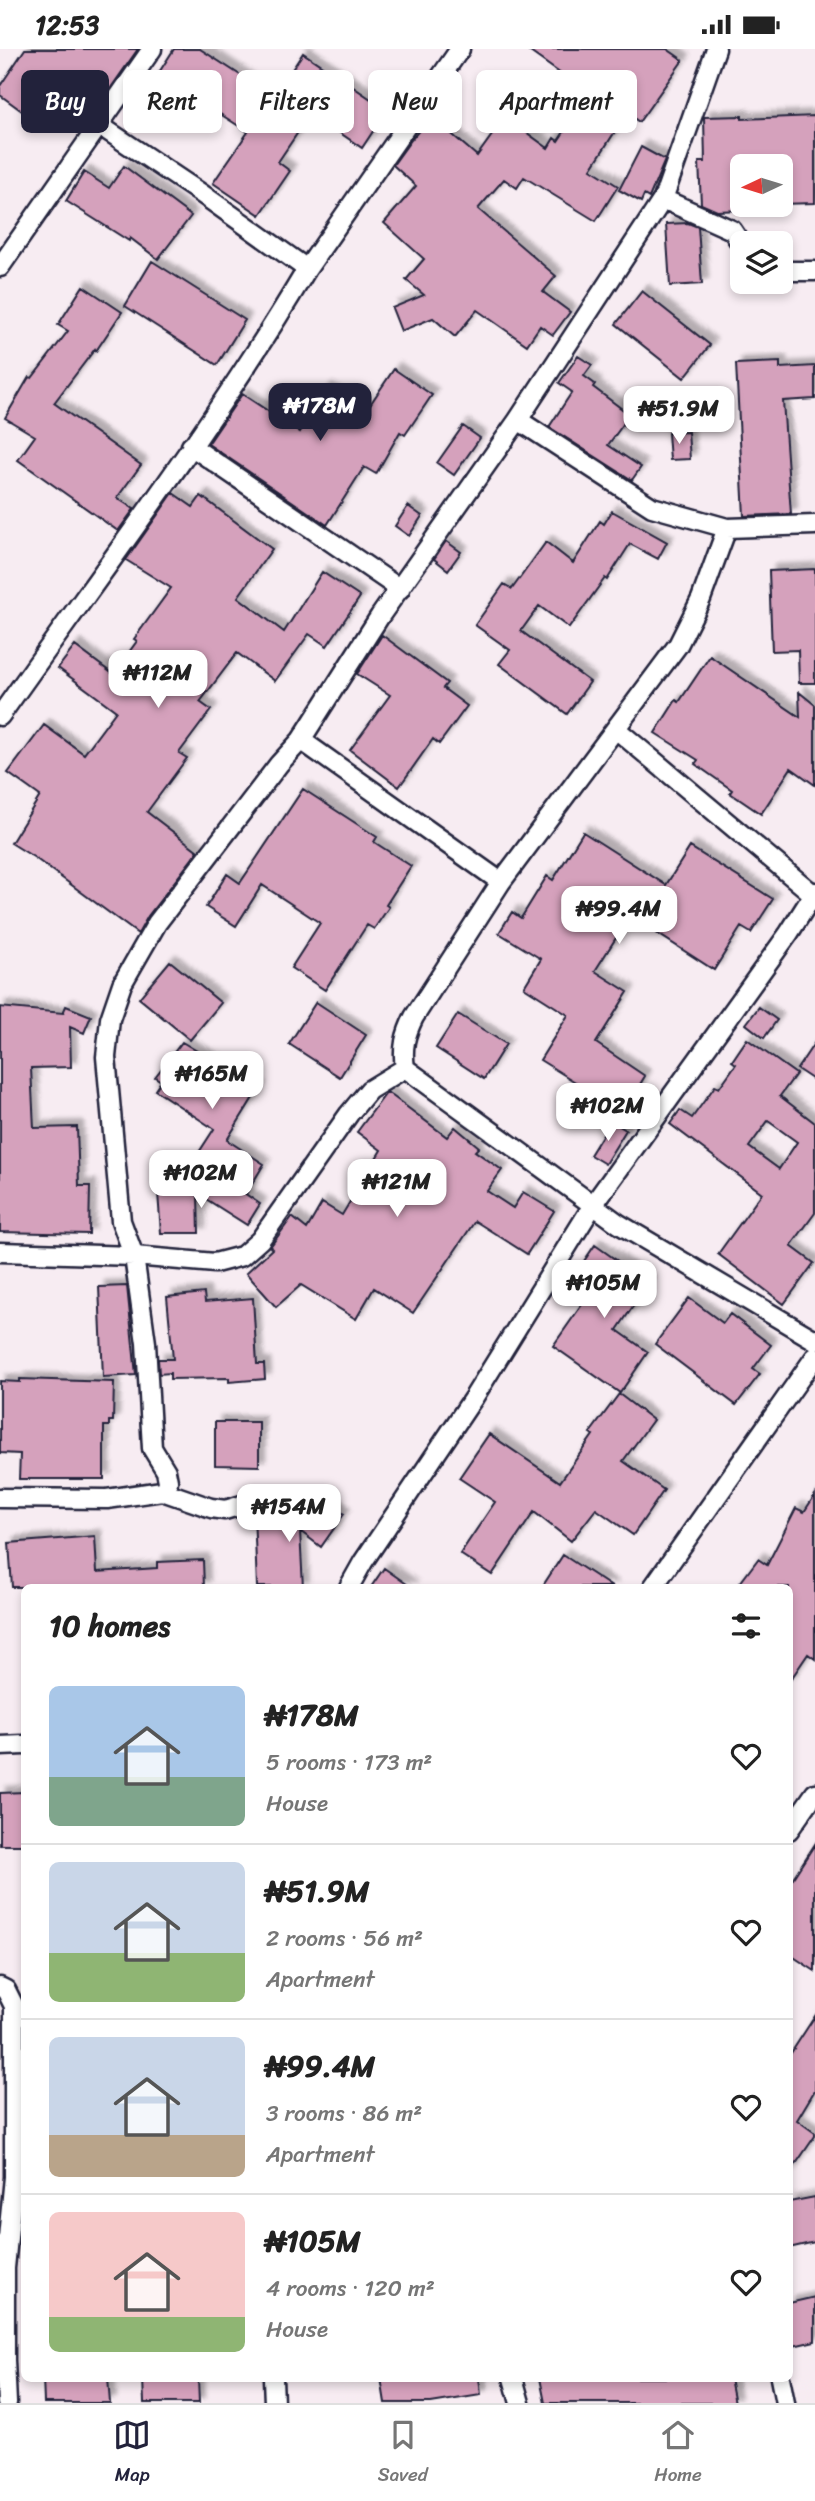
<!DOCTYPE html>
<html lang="en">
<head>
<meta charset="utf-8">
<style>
	:root { --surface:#fff; --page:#f2f2f2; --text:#222; --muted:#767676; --line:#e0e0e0; --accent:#22223b }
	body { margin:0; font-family:Sriracha,sans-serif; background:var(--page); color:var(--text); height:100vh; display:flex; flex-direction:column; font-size:26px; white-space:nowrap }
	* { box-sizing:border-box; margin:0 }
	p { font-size:23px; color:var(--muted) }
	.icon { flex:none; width:38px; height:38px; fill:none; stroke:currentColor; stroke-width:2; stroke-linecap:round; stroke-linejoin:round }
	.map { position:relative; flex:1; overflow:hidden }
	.panel { position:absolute; left:21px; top:1535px; width:772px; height:798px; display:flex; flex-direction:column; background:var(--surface); border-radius:10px; box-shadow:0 4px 10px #0003 }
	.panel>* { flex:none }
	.banner { position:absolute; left:21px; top:21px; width:774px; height:63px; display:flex; gap:14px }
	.needle { width:46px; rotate:266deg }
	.fabs { position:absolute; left:730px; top:105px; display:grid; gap:14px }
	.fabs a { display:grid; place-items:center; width:63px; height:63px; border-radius:10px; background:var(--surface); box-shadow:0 4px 10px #0003; font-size:35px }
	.price { position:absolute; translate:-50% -60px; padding:0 16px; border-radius:14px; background:#fff; color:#222; font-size:23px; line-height:46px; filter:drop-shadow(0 2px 4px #0008) }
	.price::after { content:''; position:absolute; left:50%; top:42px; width:21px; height:16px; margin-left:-10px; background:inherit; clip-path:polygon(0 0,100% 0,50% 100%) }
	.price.on { background:var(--accent); color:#fff }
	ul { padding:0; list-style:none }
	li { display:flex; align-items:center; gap:21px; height:175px; padding:0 28px }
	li+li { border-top:2px solid var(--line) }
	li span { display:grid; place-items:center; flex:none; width:196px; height:140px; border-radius:10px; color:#555 }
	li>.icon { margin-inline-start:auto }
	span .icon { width:84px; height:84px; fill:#fffc; stroke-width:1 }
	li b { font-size:30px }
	h2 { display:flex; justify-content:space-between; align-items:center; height:84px; padding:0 28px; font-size:30px }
	.chip { padding:0 24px; border-radius:10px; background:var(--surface); box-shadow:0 4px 10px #0003; font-size:24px; line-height:63px }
	.chip.on { background:var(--accent); color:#fff }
	.status { display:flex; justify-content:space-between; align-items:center; height:49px; padding:0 35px; background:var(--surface); direction:ltr }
	.status svg { height:19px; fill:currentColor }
	.menu { display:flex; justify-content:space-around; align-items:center; height:98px; border-top:2px solid var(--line); background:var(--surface); font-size:19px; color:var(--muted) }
	.menu a { display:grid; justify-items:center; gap:4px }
	.menu .on { color:var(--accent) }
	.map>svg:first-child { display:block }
	.building { fill:#d5a1bc; stroke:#22223b; stroke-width:2; fill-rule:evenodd; filter:url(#shadow) }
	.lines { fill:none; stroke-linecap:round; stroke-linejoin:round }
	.street-casing { stroke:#22223b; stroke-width:23 }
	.street { stroke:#fff; stroke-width:18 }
</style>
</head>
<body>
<div class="status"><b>12:53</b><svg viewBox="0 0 49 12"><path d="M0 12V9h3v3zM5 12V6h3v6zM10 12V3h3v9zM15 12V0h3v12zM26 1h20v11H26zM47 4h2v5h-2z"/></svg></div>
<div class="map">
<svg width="815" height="2354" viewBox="0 0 815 2354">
	<defs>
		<filter id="shadow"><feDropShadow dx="6" dy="-6" stdDeviation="2" flood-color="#0004"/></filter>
	</defs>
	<rect width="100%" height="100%" fill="#f7ecf2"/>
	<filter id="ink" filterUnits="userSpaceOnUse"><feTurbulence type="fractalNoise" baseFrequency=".0143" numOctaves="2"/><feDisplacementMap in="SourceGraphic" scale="14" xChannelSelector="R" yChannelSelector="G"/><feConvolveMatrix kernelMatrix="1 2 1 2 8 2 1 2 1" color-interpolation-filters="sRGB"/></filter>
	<g filter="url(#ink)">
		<!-- building -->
		<path class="building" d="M 25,0 L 138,0 L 103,50 L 101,48 L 89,69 L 54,48 L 37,73 L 0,46 L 0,37 Z
			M 174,0 L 200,0 L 274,48 L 303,4 L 387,61 L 362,99 L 311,64 L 278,113 L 290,122 L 260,166 L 213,134 L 248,83 L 158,25 Z
			M 526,0 L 667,0 L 683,11 L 639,73 L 627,64 L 591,120 L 618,137 L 596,172 L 524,128 L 517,139 L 504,130 L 478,160 L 556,227 L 543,243 L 570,263 L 553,286 L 540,277 L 527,296 L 477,261 L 455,288 L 433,269 L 401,282 L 392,259 L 424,246 L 406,231 L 424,210 L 384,174 L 416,137 L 393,116 L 411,91 L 431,67 L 477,107 L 505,68 L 548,99 L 554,89 L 558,92 L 589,45 Z
			M 742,67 L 742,70 L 815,67 L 815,154 L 780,155 L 780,117 L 742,117 L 742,161 L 717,162 L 701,155 L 699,113 L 705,113 L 704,68 Z
			M 641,98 L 665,111 L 649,149 L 644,146 L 641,153 L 619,141 Z
			M 124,117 L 191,167 L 158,210 L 130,189 L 129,192 L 66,152 L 84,123 L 109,139 Z
			M 688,174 L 698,178 L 702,235 L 670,237 L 666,175 Z
			M 152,212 L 245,271 L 217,316 L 125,257 Z
			M 83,237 L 122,263 L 96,302 L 95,300 L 54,354 L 141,416 L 117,449 L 134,460 L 118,482 L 18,411 L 35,387 L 5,369 L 29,328 L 32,329 L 68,282 L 58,276 Z
			M 642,242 L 710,296 L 684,329 L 616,275 Z
			M 578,307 L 592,316 L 584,327 L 595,335 L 593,338 L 630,366 L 608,396 L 641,418 L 632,431 L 549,378 L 572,343 L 559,334 Z
			M 780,313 L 780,319 L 815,317 L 815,350 L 783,352 L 791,465 L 744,467 L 736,315 Z
			M 394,320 L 432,346 L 405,386 L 400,383 L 376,425 L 364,418 L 327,476 L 208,395 L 242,345 L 300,383 L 326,340 L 365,363 Z
			M 463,377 L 480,389 L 454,426 L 437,414 Z
			M 688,383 L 690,410 L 670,411 L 668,384 Z
			M 173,444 L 193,458 L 201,447 L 272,500 L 238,548 L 284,583 L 322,523 L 360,548 L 327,597 L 309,585 L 275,632 L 237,604 L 200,653 L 211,661 L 179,704 L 187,709 L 147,763 L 198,802 L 148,867 L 138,885 L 35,809 L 11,794 L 40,747 L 8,724 L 44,676 L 84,705 L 116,662 L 58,619 L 75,597 L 113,625 L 137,592 L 134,590 L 171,539 L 126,511 Z
			M 408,457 L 422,467 L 409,487 L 395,477 Z
			M 612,462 L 667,493 L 658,510 L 630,495 L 607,531 L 605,529 L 569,579 L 539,557 L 521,582 L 590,633 L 567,665 L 499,615 L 510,601 L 475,576 L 504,535 L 512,540 L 546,493 L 573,514 L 600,472 L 604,475 Z
			M 446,492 L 461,503 L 448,521 L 434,510 Z
			M 815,520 L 815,634 L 799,634 L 798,601 L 772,602 L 769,522 Z
			M 382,586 L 447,634 L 443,639 L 467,657 L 439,695 L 433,690 L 399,738 L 350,701 L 390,646 L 357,625 Z
			M 710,607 L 800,668 L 799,643 L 815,656 L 815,736 L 791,719 L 761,765 L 730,744 L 732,741 L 695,715 L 698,711 L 655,684 L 676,651 L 679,653 Z
			M 303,740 L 377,788 L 374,793 L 411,817 L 386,856 L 389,858 L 374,880 L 367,876 L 325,941 L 291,919 L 320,874 L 262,836 L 236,877 L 206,858 L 227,825 L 240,834 Z
			M 583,783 L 666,836 L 690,798 L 773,850 L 751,884 L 741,878 L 714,921 L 630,867 L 595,922 L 628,943 L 596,994 L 645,1027 L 621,1067 L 583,1043 L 585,1039 L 540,1011 L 568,966 L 524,938 L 541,910 L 499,884 L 512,863 L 521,869 L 547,827 L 553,831 Z
			M 170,912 L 221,954 L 190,991 L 139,949 Z
			M 316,953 L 366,986 L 340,1028 L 289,995 Z
			M 66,957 L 91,967 L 84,984 L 70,978 L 71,1018 L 31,1019 L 34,1079 L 77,1078 L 79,1137 L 90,1137 L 89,1185 L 0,1183 L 0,958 L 63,964 Z
			M 759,958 L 777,971 L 764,989 L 746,975 Z
			M 458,965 L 506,995 L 484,1030 L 436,999 Z
			M 747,990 L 796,1025 L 780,1047 L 815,1074 L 815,1164 L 791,1197 L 814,1214 L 784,1255 L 718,1205 L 762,1144 L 670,1075 L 680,1061 L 692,1069 L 715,1037 L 719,1039 L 736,1015 L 732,1012 ZM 768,1072 L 797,1093 L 779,1120 L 749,1098 Z
			M 182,993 L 259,1039 L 227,1091 L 264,1115 L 246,1145 L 194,1111 L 214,1080 L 155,1041 L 161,1032 L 155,1028 Z
			M 815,993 L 815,1032 L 797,1020 Z
			M 387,1043 L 447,1088 L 455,1078 L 479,1098 L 475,1102 L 502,1121 L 487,1142 L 513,1159 L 523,1143 L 554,1162 L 527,1205 L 475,1172 L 413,1264 L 374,1239 L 356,1270 L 301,1236 L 276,1258 L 246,1224 L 272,1200 L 270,1198 L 292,1168 L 307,1180 L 322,1154 L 342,1166 L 381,1101 L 357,1083 Z
			M 611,1072 L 626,1081 L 605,1115 L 590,1106 Z
			M 158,1144 L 244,1144 L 260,1155 L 247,1176 L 198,1145 L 199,1184 L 161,1184 Z
			M 595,1196 L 649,1234 L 617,1281 L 648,1303 L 620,1344 L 553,1297 L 588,1247 L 569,1234 Z
			M 127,1237 L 136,1326 L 103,1328 L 99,1238 Z
			M 204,1244 L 205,1253 L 253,1249 L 257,1315 L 264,1315 L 265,1330 L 229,1333 L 229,1329 L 170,1330 L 170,1324 L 159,1325 L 158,1310 L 173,1310 L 167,1248 Z
			M 689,1249 L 723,1274 L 730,1265 L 771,1296 L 753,1320 L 760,1325 L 736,1356 L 655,1295 Z
			M 20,1330 L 114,1333 L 113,1372 L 109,1372 L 109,1377 L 104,1377 L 104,1430 L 19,1430 L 20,1405 L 0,1404 L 0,1332 L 20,1333 Z
			M 619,1345 L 653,1371 L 623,1412 L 664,1441 L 633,1486 L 596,1460 L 571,1492 L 534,1463 L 492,1526 L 460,1505 L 495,1453 L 459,1429 L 489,1385 L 560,1433 L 593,1386 L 590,1384 Z
			M 215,1373 L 259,1373 L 259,1417 L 215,1416 Z
			M 815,1446 L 815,1610 L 808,1605 L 789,1633 L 789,1538 L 737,1538 L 758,1510 L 767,1516 L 796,1459 L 804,1463 Z
			M 328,1453 L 344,1465 L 321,1498 L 300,1482 L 303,1538 L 257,1538 L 254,1465 L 320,1463 Z
			M 95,1487 L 97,1523 L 157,1519 L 157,1513 L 203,1511 L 204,1538 L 12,1538 L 9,1494 Z
			M 563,1506 L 612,1538 L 542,1538 Z
			M 384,1519 L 411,1538 L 371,1538 Z
			M 24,1743 L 24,1796 L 0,1796 L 0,1744 Z
			M 815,1795 L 815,1922 L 789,1905 L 789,1835 Z
			M 815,1967 L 815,2041 L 797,2071 L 815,2084 L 815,2087 L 789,2125 L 789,2007 Z
			M 815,2148 L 815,2193 L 789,2199 L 789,2153 Z
			M 815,2248 L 815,2292 L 789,2298 L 789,2254 Z
			M 43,2329 L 108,2329 L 110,2354 L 44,2354 Z
			M 143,2329 L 198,2329 L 199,2354 L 144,2354 Z
			M 381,2329 L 479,2329 L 481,2346 L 431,2354 L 385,2354 Z
			M 540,2329 L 730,2329 L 735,2354 L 545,2354 Z"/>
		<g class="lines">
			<!-- street casing -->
			<g class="street-casing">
				<path id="street" d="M 663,150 L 732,181 L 742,196
					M 0,218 L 99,76
					M 307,220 L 460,0
					M 780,222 L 815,222
					M 518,371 L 652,458 L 727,479 L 815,476
					M 191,397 L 400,540
					M 727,479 L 701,550 L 678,596 L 501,833 L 414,968 C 405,986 402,999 405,1019 L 593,1156 L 619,1175 L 815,1291
					M 0,667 C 104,519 215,375 307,220 L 202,145 L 99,76 L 152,0
					M 616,680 L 813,845
					M 301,691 L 501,833
					M 0,1203 L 134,1207 L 215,1214 L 242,1207 L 260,1191 L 349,1065 L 369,1041 L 405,1019
					M 162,1442 L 167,1438 L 168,1432 L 166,1422 L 152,1399 L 146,1294 L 134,1207 L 121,1172 L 106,1008 L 110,970 L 122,935 L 157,874 L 279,715 L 301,691 L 380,567 L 518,371 L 663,150 L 716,0
					M 0,1449 L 107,1450 L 162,1442 L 211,1459 L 225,1461 L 245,1455
					M 349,1538 L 363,1513 L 474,1348 L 593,1156 L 789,884 L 815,843
					M 653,1538 L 815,1308
					M 0,1697 L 24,1696
					M 789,1781 L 815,1744
					M 0,1938 L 6,1941 L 14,1957 L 14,2128 L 5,2219 L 5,2311 L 7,2354
					M 273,2329 L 274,2354
					M 513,2329 L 520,2354
					M 780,2329 L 785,2354"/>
			</g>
			<!-- street -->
			<use href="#street" class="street"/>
		</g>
	</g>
</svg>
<div class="fabs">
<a><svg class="needle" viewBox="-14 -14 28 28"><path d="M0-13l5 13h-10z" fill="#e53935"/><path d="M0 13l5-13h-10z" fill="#767676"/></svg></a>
<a><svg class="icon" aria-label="layers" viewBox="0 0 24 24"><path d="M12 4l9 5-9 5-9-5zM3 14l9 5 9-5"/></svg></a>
</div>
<b class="price on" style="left:320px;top:394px">₦178M</b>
<b class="price" style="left:679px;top:397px">₦51.9M</b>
<b class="price" style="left:158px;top:661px">₦112M</b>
<b class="price" style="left:619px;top:897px">₦99.4M</b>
<b class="price" style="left:212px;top:1062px">₦165M</b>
<b class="price" style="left:608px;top:1094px">₦102M</b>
<b class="price" style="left:201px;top:1161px">₦102M</b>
<b class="price" style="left:397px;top:1170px">₦121M</b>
<b class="price" style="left:604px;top:1271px">₦105M</b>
<b class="price" style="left:289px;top:1495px">₦154M</b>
<div class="banner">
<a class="chip on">Buy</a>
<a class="chip">Rent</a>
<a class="chip">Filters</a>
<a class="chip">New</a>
<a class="chip">Apartment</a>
</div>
<section class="panel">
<h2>10 homes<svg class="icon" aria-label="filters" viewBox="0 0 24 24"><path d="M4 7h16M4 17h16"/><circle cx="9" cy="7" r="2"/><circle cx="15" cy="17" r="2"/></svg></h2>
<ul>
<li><span style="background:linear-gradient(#a9c7e8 65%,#7fa58c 0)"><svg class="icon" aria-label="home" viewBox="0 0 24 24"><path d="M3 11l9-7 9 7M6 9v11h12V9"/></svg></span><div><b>₦178M</b><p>5 rooms · 173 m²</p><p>House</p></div><svg class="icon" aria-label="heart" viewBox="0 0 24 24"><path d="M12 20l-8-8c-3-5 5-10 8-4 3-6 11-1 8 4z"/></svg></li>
<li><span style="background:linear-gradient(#c9d6e8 65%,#8fb573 0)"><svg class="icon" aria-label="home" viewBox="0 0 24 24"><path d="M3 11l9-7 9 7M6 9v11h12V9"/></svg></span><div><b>₦51.9M</b><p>2 rooms · 56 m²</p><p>Apartment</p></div><svg class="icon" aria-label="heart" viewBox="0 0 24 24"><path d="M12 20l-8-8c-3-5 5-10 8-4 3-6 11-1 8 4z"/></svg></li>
<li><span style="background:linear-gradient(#c9d6e8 70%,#b9a48a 0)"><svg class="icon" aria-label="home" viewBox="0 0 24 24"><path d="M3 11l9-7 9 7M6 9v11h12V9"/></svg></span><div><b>₦99.4M</b><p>3 rooms · 86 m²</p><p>Apartment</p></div><svg class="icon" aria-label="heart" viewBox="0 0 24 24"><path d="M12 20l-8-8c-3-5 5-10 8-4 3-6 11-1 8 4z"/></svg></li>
<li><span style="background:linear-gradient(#f6c9c9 75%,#8fb573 0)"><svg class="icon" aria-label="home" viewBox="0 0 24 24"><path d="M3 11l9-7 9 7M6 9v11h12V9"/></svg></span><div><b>₦105M</b><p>4 rooms · 120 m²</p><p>House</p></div><svg class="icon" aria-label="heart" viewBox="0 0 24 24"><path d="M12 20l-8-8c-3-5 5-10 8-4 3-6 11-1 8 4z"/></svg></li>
</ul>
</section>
</div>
<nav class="menu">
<a class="on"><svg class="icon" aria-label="map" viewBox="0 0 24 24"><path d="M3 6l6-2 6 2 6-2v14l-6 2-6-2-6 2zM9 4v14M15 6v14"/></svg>Map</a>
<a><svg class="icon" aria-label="saved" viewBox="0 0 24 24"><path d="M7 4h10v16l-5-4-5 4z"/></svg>Saved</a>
<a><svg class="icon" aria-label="home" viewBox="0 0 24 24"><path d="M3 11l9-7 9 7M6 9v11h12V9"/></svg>Home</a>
</nav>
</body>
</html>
